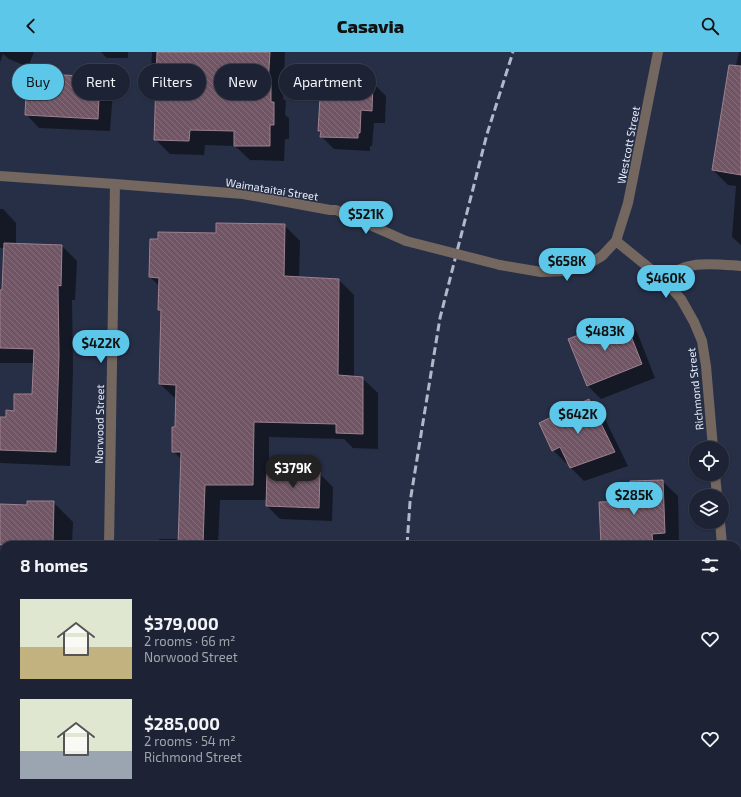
<!DOCTYPE html>
<html lang="en">
<head>
<meta charset="utf-8">
<style>
	:root { --surface:#1d2334; --page:#252b3c; --text:#f1f3f6; --muted:#a0a4ac; --line:#3b404f; --accent:#5cc7e8 }
	body { margin:0; font-family:"Exo 2",sans-serif; background:var(--page); color:var(--text); height:100vh; display:flex; flex-direction:column; font-size:15px; white-space:nowrap }
	* { box-sizing:border-box; margin:0 }
	p { font-size:13px; color:var(--muted) }
	.icon { flex:none; width:22px; height:22px; fill:none; stroke:currentColor; stroke-width:2; stroke-linecap:round; stroke-linejoin:round }
	.map { position:relative; flex:1; overflow:hidden }
	.sheet { position:absolute; left:0px; top:489px; width:741px; height:256px; display:flex; flex-direction:column; background:var(--surface); border-radius:12px 12px 0 0; box-shadow:0 1px 3px #0004,0 0 0 1px var(--line) }
	.sheet>* { flex:none }
	.hud { position:absolute; left:12px; top:12px; width:400px; height:36px; display:flex; gap:8px }
	.buttons { position:absolute; left:689px; top:389px; display:grid; gap:8px }
	.buttons a { display:grid; place-items:center; width:40px; height:40px; border-radius:50%; background:var(--surface); box-shadow:0 1px 3px #0004,0 0 0 1px var(--line); font-size:20px }
	.price { position:absolute; translate:-50% -34px; padding:0 9px; border-radius:14px; background:var(--accent); color:#111; font-size:13px; line-height:26px; filter:drop-shadow(0 1px 2px #0008) }
	.price::after { content:''; position:absolute; left:50%; top:24px; width:12px; height:9px; margin-left:-6px; background:inherit; clip-path:polygon(0 0,100% 0,50% 100%) }
	.price.on { background:#222; color:#fff }
	ul { padding:0; list-style:none }
	li { display:flex; align-items:center; gap:12px; height:100px; padding:0 20px }
	li span { display:grid; place-items:center; flex:none; width:112px; height:80px; border-radius:0px; color:#555 }
	li>.icon { margin-inline-start:auto }
	span .icon { width:48px; height:48px; fill:#fffc; stroke-width:1 }
	li b { font-size:17px }
	h2 { display:flex; justify-content:space-between; align-items:center; height:48px; padding:0 20px; font-size:17px }
	.tag { padding:0 14px; border-radius:18px; background:var(--surface); box-shadow:0 1px 3px #0004,0 0 0 1px var(--line); font-size:14px; line-height:36px }
	.tag.on { background:var(--accent); color:#111 }
	header { display:flex; justify-content:space-between; align-items:center; height:52px; padding:0 20px; background:var(--accent); color:#111; font-size:18px; font-weight:800 }
	.map>svg:first-child { display:block }
	.shadow { fill:#0007 }
	.building { fill:url(#building-back-hatch); stroke:#9e8090 }
	.lines { fill:none; stroke-linecap:round; stroke-linejoin:round }
	.minor { stroke:#736760; stroke-width:10 }
	.rail { stroke:#b1b8c9; stroke-width:3; stroke-dasharray:8 4; stroke-linecap:butt }
	.minor-bridge { stroke:#736760; stroke-width:10 }
	.labels { text-anchor:middle; dominant-baseline:central; stroke-width:3; stroke-linejoin:round; paint-order:stroke }
	.street-label { font-size:11px; fill:#e7edfc; stroke:#272f46 }
</style>
</head>
<body>
<header><svg class="icon" aria-label="back" viewBox="0 0 24 24"><path d="M15 5l-7 7 7 7"/></svg>Casavia<svg class="icon" aria-label="search" viewBox="0 0 24 24"><circle cx="10" cy="10" r="6"/><path d="M15 15l6 6"/></svg></header>
<div class="map">
<svg width="741" height="745" viewBox="0 0 741 745">
	<defs>
		<pattern id="building-back-hatch" width="6" height="6" patternUnits="userSpaceOnUse"><rect width="6" height="6" fill="#715564"/><path d="M-1 5l2 2M0 0l6 6M5-1l2 2" fill="none" stroke="#856e7b"/></pattern>
	</defs>
	<rect width="100%" height="100%" fill="#272f46"/>
	<!-- shadow -->
	<path class="shadow" d="M 0,0 L 34,0 L 28,15 L 9,7 L 3,2 L 0,10 Z
		M 101,0 L 128,0 L 128,6 L 107,6 Z
		M 152,0 L 285,0 L 283,47 L 286,49 L 285,63 L 289,66 L 289,87 L 285,87 L 284,109 L 250,108 L 235,94 L 205,93 L 204,103 L 170,102 L 155,87 L 157,24 L 151,17 Z
		M 739,0 L 741,0 L 741,193 L 732,185 L 736,134 L 728,133 L 713,118 Z
		M 99,26 L 113,39 L 110,79 L 39,76 L 26,62 Z
		M 321,30 L 373,31 L 386,44 L 385,71 L 374,71 L 372,94 L 370,94 L 370,99 L 334,97 L 321,84 L 321,82 L 319,79 Z
		M 0,157 L 3,157 L 16,171 L 16,193 L 62,194 L 77,209 L 75,248 L 72,248 L 73,318 L 70,414 L 0,411 L 0,366 L 7,366 L 33,343 L 35,311 L 0,311 L 0,239 L 3,239 L 5,196 L 0,196 Z
		M 284,173 L 300,189 L 299,226 L 339,228 L 354,243 L 354,325 L 362,326 L 378,341 L 378,397 L 353,396 L 344,387 L 269,385 L 269,420 L 319,421 L 333,435 L 332,469 L 280,467 L 267,454 L 267,448 L 220,448 L 218,493 L 159,493 L 159,487 L 179,487 L 182,408 L 173,399 L 176,376 L 176,347 L 160,332 L 162,260 L 159,257 L 160,235 L 150,225 L 217,182 Z
		M 623,267 L 637,280 L 655,326 L 601,347 L 588,334 L 570,288 Z
		M 589,348 L 602,361 L 628,414 L 584,429 L 571,416 L 568,410 L 566,411 L 553,398 Z
		M 662,429 L 678,444 L 679,493 L 602,493 L 633,450 Z
		M 53,450 L 73,470 L 72,493 L 4,493 L 4,518 L 0,518 L 0,453 L 28,454 Z
		M 0,616 L 4,616 L 4,708 L 0,708 Z"/>
	<!-- building -->
	<path class="building" d="M 157,0 L 270,0 L 268,33 L 271,33 L 271,50 L 274,50 L 274,73 L 270,73 L 270,94 L 234,94 L 234,79 L 190,78 L 189,89 L 154,88 Z
		M 729,13 L 741,14 L 741,123 L 712,118 Z
		M 27,21 L 100,25 L 98,67 L 25,63 Z
		M 321,29 L 373,30 L 372,59 L 361,58 L 360,81 L 358,81 L 358,86 L 320,85 L 321,79 L 318,79 Z
		M 216,171 L 285,172 L 284,224 L 339,227 L 338,323 L 363,325 L 363,382 L 336,381 L 336,372 L 254,370 L 253,433 L 205,433 L 203,493 L 178,493 L 181,400 L 172,400 L 172,375 L 175,375 L 176,333 L 159,332 L 161,258 L 158,258 L 159,226 L 149,225 L 150,187 L 158,187 L 158,180 L 216,181 Z
		M 4,191 L 62,193 L 61,234 L 58,233 L 59,303 L 56,400 L 0,398 L 0,365 L 6,365 L 6,358 L 14,359 L 14,342 L 32,342 L 34,297 L 0,296 L 0,238 L 2,238 Z
		M 624,266 L 642,312 L 587,334 L 568,287 Z
		M 589,347 L 615,400 L 570,416 L 560,395 L 552,399 L 539,371 Z
		M 267,419 L 320,420 L 319,456 L 266,454 Z
		M 663,428 L 665,481 L 652,482 L 653,493 L 601,493 L 599,450 L 632,449 L 630,429 Z
		M 27,449 L 54,449 L 53,493 L 0,493 L 0,452 L 27,453 Z"/>
	<g class="lines">
		<!-- minor -->
		<path class="minor" d="M 0,124 L 115,132 L 243,142 L 330,158 L 336,158 L 406,189
			M 616,189 L 664,228 L 681,247 L 694,270 L 702,289 L 706,314 L 713,396
			M 500,213 L 541,220 L 566,219 L 587,213 L 602,204 L 616,189 L 628,151 L 658,0
			M 664,228 C 685,207 714,212 741,214
			M 715,422 L 717,444
			M 720,470 L 722,493
			M 109,493 L 115,132
			M 737,667 L 741,714
			M 473,743 L 480,741
			M 105,745 L 105,741"/>
		<!-- rail -->
		<path class="rail" d="M 407,493 L 410,450 L 440,266 L 487,82 L 513,0
			M 399,741 L 399,745"/>
		<!-- minor-bridge -->
		<path class="minor-bridge" d="M 406,189 L 500,213"/>
	</g>
	<g class="labels">
		<!-- street labels -->
		<g class="street-label">
			<text transform="translate(628 93) rotate(-79)">Westcott Street</text>
			<text transform="translate(272 137) rotate(9)">Waimataitai Street</text>
			<text transform="translate(695 337) rotate(-96)">Richmond Street</text>
			<text transform="translate(99 372) rotate(-89)">Norwood Street</text>
		</g>
	</g>
</svg>
<div class="buttons">
<a><svg class="icon" aria-label="locate" viewBox="0 0 24 24"><circle cx="12" cy="12" r="6"/><path d="M12 2v4M12 18v4M2 12h4M18 12h4"/></svg></a>
<a><svg class="icon" aria-label="layers" viewBox="0 0 24 24"><path d="M12 4l9 5-9 5-9-5zM3 14l9 5 9-5"/></svg></a>
</div>
<b class="price" style="left:366px;top:183px">$521K</b>
<b class="price" style="left:567px;top:230px">$658K</b>
<b class="price" style="left:666px;top:247px">$460K</b>
<b class="price" style="left:605px;top:300px">$483K</b>
<b class="price" style="left:101px;top:312px">$422K</b>
<b class="price" style="left:578px;top:383px">$642K</b>
<b class="price on" style="left:293px;top:437px">$379K</b>
<b class="price" style="left:634px;top:464px">$285K</b>
<div class="hud">
<a class="tag on">Buy</a>
<a class="tag">Rent</a>
<a class="tag">Filters</a>
<a class="tag">New</a>
<a class="tag">Apartment</a>
</div>
<section class="sheet">
<h2>8 homes<svg class="icon" aria-label="filters" viewBox="0 0 24 24"><path d="M4 7h16M4 17h16"/><circle cx="9" cy="7" r="2"/><circle cx="15" cy="17" r="2"/></svg></h2>
<ul>
<li><span style="background:linear-gradient(#dfe7d0 60%,#c2b280 0)"><svg class="icon" aria-label="home" viewBox="0 0 24 24"><path d="M3 11l9-7 9 7M6 9v11h12V9"/></svg></span><div><b>$379,000</b><p>2 rooms · 66 m²</p><p>Norwood Street</p></div><svg class="icon" aria-label="heart" viewBox="0 0 24 24"><path d="M12 20l-8-8c-3-5 5-10 8-4 3-6 11-1 8 4z"/></svg></li>
<li><span style="background:linear-gradient(#dfe7d0 65%,#9aa5b1 0)"><svg class="icon" aria-label="home" viewBox="0 0 24 24"><path d="M3 11l9-7 9 7M6 9v11h12V9"/></svg></span><div><b>$285,000</b><p>2 rooms · 54 m²</p><p>Richmond Street</p></div><svg class="icon" aria-label="heart" viewBox="0 0 24 24"><path d="M12 20l-8-8c-3-5 5-10 8-4 3-6 11-1 8 4z"/></svg></li>
</ul>
</section>
</div>
</body>
</html>
